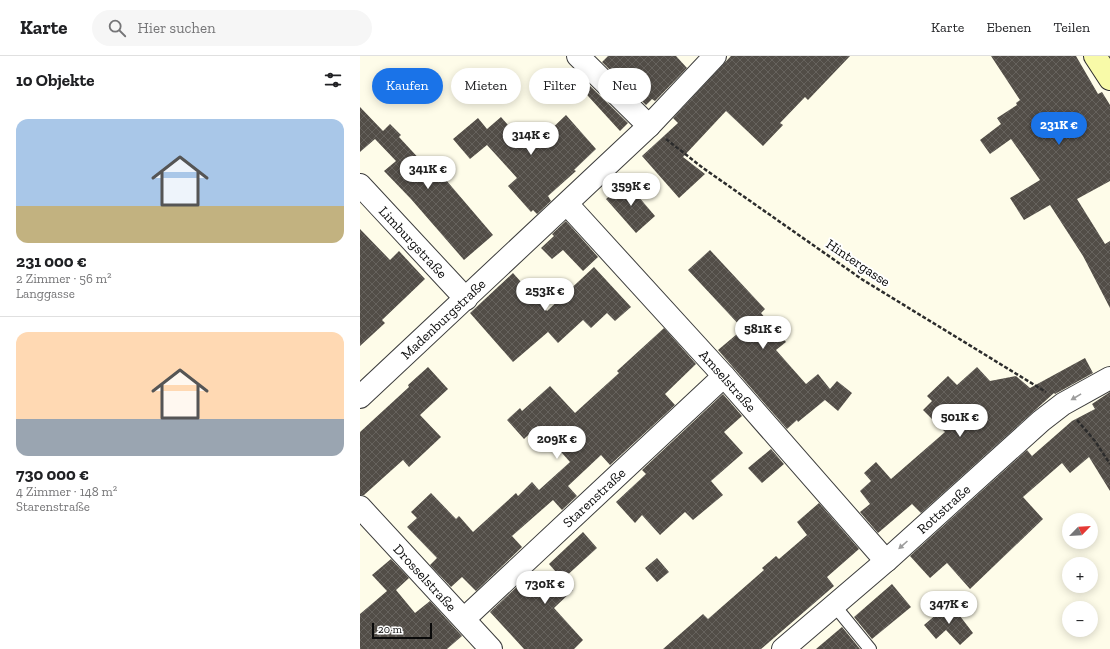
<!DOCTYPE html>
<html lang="de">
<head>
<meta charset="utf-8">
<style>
	:root { --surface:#fff; --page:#f6f6f6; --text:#202124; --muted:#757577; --line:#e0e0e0; --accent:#1a73e8 }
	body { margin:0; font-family:"Zilla Slab",serif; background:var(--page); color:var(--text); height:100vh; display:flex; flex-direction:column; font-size:15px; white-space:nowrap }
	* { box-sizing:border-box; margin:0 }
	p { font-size:13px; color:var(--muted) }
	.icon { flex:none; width:22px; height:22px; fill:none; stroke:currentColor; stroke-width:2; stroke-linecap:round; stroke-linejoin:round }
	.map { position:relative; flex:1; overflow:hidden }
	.sheet { display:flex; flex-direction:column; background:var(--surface); width:360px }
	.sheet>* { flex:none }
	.guide { position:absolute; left:12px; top:12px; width:380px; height:36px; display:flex; gap:8px }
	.needle { width:26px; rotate:65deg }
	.controls { position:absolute; left:702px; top:457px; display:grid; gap:8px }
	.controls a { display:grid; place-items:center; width:36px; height:36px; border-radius:50%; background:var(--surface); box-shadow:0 2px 10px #0003; font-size:20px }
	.scale { position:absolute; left:12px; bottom:10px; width:60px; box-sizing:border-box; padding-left:4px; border:2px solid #0a0a0a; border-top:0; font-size:11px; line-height:14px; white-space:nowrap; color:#0a0a0a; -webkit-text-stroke:3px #fff; paint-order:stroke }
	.price { position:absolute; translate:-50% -34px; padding:0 9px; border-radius:14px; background:#fff; color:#222; font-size:13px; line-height:26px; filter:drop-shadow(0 1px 2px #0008) }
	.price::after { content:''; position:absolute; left:50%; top:24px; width:12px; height:9px; margin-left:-6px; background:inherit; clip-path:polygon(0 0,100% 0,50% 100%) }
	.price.selected { background:var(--accent); color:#fff }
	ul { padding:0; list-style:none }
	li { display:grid; align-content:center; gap:8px; height:212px; padding:0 16px }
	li+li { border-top:1px solid var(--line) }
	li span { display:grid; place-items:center; height:124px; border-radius:12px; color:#555 }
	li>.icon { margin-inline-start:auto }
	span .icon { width:72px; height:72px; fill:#fffc; stroke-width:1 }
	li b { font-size:17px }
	h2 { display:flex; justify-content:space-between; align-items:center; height:48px; padding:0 16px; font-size:17px }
	.tag { padding:0 14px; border-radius:18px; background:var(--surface); box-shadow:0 2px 10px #0003; font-size:14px; line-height:36px }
	.tag.selected { background:var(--accent); color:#fff }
	header { display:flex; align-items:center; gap:24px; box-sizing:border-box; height:56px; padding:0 20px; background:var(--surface); border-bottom:1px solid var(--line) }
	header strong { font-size:19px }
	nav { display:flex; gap:22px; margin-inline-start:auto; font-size:14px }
	.search { width:280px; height:36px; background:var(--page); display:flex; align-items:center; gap:10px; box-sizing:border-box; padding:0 14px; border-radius:22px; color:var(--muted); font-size:15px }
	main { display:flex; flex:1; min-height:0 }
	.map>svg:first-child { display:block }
	.building { fill:url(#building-cross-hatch) }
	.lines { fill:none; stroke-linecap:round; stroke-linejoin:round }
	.service-casing { stroke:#3d3d3d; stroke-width:14 }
	.minor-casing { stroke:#3d3d3d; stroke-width:24 }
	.secondary-casing { stroke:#2c2c2c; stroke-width:24 }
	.path { stroke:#2c2c2c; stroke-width:2.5; stroke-dasharray:4 2; stroke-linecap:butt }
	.service { stroke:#fff; stroke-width:12 }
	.minor { stroke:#fff; stroke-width:22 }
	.secondary { stroke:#f8faa8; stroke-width:22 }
	.oneway { fill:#9d9d9d }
	.labels { text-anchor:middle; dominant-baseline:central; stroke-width:4; stroke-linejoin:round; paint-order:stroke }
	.street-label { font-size:14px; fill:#0a0a0a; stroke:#fff }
</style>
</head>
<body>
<header>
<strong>Karte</strong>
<div class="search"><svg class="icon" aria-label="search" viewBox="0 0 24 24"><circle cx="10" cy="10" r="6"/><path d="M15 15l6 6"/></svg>Hier suchen</div>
<nav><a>Karte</a><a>Ebenen</a><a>Teilen</a></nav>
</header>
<main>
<section class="sheet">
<h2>10 Objekte<svg class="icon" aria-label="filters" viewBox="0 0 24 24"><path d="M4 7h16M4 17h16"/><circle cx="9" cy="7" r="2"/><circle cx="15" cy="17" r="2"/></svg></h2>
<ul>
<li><span style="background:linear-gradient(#a9c7e8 70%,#c2b280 0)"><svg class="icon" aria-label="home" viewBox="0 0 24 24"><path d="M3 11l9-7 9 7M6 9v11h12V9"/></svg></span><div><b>231 000 €</b><p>2 Zimmer · 56 m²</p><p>Langgasse</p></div></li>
<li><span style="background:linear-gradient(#ffd9b3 70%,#9aa5b1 0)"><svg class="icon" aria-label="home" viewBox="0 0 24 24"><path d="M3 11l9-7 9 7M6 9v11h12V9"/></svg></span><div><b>730 000 €</b><p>4 Zimmer · 148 m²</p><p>Starenstraße</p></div></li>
</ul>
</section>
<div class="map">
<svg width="750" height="593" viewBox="0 0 750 593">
	<defs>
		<pattern id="building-cross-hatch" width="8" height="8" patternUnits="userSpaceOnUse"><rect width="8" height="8" fill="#524d47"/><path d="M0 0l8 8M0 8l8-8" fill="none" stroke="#66625d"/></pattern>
	</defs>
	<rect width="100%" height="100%" fill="#fefce9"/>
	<!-- building -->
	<path class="building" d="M 248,0 L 316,0 L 327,12 L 295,45 L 292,43 L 286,49 L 242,6 Z
		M 371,0 L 490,0 L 448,44 L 445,41 L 420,67 L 423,69 L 403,90 L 366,55 L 323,101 L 345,118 L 319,142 L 282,100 L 318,67 L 313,62 Z
		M 631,0 L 716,0 L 738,38 L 742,36 L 750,49 L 750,125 L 717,143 L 745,188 L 750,185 L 750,252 L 723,200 L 690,149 L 664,164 L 650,142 L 680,124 L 651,83 L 630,98 L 620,84 L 641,68 L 637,62 L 657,49 L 656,47 L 660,44 Z
		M 224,24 L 268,67 L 260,75 L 218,29 Z
		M 0,51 L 23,75 L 30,68 L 41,79 L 39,81 L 76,121 L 80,117 L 133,179 L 104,204 L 51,143 L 24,115 L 36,105 L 15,83 L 0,96 Z
		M 206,59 L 236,93 L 214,114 L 216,115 L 188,140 L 191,145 L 177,158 L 173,154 L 171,156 L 148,130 L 157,122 L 127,89 L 110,103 L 93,83 L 118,62 L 127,73 L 141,61 L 161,84 L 176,70 L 185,79 Z
		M 266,126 L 295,160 L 276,177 L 246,143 Z
		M 206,165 L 238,201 L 223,215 L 203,194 L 192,203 L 181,192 L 194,180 L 192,178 Z
		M 0,173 L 30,204 L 39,195 L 65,223 L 22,264 L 25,267 L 0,290 Z
		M 350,194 L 405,253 L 401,257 L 426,286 L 416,294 L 446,328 L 458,318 L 470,333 L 477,325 L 492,337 L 478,355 L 465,344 L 438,366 L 437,364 L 427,373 L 358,294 L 383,273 L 328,214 Z
		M 234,211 L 271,251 L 255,265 L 247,257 L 231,272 L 223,264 L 198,287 L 188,276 L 153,306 L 110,257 L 153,217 L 187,255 Z
		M 304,272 L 336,308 L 305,338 L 315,349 L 250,409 L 241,399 L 208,430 L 217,440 L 202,454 L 193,444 L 152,480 L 162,491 L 116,535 L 102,521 L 91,531 L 70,509 L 77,502 L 47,471 L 57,462 L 51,456 L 71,437 L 96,463 L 99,460 L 113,476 L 156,437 L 158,440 L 172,426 L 179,434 L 210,406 L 178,370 L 164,383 L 147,364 L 160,352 L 162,355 L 190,330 L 215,357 L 259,317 L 257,315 Z
		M 725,302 L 733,317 L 695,338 L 694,337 L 561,457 L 552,448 L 518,477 L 500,456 L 510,448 L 500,435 L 511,425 L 504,417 L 516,406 L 531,423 L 585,376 L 563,354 L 572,345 L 567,340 L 588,320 L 597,329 L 617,311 L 630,325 L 656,320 L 670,332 Z
		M 68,311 L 88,333 L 60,359 L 81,381 L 49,411 L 43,404 L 4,439 L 0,439 L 0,376 L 49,331 L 48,329 Z
		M 750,336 L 750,435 L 729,401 L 710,417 L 702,407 L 663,441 L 683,463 L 610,533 L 587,507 L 570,522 L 550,500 L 667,394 L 672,400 L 712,365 L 735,353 L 732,348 Z
		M 363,338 L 382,360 L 364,376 L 383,397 L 351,425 L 363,439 L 333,464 L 325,456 L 300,479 L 282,459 L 275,467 L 256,446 L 286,418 L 282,414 Z
		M 411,393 L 424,408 L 402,427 L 388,412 Z
		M 459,447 L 499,493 L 467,521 L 474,530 L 401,593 L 303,593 L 343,558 L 348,563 L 404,514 L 402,512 L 416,500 L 419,503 L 447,479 L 437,466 Z
		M 223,476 L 237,492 L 203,523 L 213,534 L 194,552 L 223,584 L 214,593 L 164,593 L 130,556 L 163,525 L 174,537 L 196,516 L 189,508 Z
		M 297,502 L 309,516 L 297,526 L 285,512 Z
		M 31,503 L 49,522 L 36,534 L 55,557 L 70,545 L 102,580 L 87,593 L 0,593 L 0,558 L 27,535 L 12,519 Z
		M 532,528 L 551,551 L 512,583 L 494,561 Z
		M 590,547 L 613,577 L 600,589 L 586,574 L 576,583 L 564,569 Z
		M 482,571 L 500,593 L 456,593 Z"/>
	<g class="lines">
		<!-- service casing -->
		<g class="service-casing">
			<path id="service" d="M 474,549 L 510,593"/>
		</g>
		<!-- minor casing -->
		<g class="minor-casing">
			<g id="minor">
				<path d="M 218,0 L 289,70"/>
				<path id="s1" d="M 0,129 L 106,243"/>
				<path id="s2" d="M 207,148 L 364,320 L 526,505"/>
				<path id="s3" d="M 0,341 L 289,70 L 355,0"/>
				<path id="s4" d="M 0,451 L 131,593"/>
				<path id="s5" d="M 104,563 L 364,320"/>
				<path id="s6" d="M 423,593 L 526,505 L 681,365 L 703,348 L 750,322"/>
			</g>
		</g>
		<!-- secondary casing -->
		<g class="secondary-casing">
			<path id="secondary" d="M 735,0 L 750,23"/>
		</g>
		<!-- path -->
		<path class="path" d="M 306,83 L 343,112 L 503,224 L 686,336
			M 717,364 L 735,385 L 750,408"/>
		<!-- service -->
		<use href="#service" class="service"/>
		<!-- minor -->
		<use href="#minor" class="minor"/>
		<!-- secondary -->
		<use href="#secondary" class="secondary"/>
	</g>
	<!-- one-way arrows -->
	<defs><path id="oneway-solid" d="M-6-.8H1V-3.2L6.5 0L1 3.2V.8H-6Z"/></defs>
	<g class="oneway">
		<use href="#oneway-solid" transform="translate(716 341) rotate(149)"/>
		<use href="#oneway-solid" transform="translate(543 489) rotate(138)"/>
	</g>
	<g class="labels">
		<!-- street labels -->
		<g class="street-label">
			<text stroke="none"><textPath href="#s1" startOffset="78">Limburgstraße</textPath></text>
			<text transform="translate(498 207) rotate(34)">Hintergasse</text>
			<text stroke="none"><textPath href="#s3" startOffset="114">Madenburgstraße</textPath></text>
			<text stroke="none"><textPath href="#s2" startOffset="239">Amselstraße</textPath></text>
			<text stroke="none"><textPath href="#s5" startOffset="178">Starenstraße</textPath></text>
			<text stroke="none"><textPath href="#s6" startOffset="213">Rottstraße</textPath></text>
			<text stroke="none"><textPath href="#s4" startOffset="96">Drosselstraße</textPath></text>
		</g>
	</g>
</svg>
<div class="controls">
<a><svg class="needle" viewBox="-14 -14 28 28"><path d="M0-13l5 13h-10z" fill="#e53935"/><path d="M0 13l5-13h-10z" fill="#757577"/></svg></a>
<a>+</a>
<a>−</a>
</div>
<div class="scale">20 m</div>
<b class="price selected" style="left:699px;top:90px">231K €</b>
<b class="price" style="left:171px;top:100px">314K €</b>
<b class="price" style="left:68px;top:134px">341K €</b>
<b class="price" style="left:271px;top:151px">359K €</b>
<b class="price" style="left:185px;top:256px">253K €</b>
<b class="price" style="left:403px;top:294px">581K €</b>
<b class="price" style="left:600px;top:382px">501K €</b>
<b class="price" style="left:197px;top:404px">209K €</b>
<b class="price" style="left:185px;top:549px">730K €</b>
<b class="price" style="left:589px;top:569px">347K €</b>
<div class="guide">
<a class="tag selected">Kaufen</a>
<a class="tag">Mieten</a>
<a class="tag">Filter</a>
<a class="tag">Neu</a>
</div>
</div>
</main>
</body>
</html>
